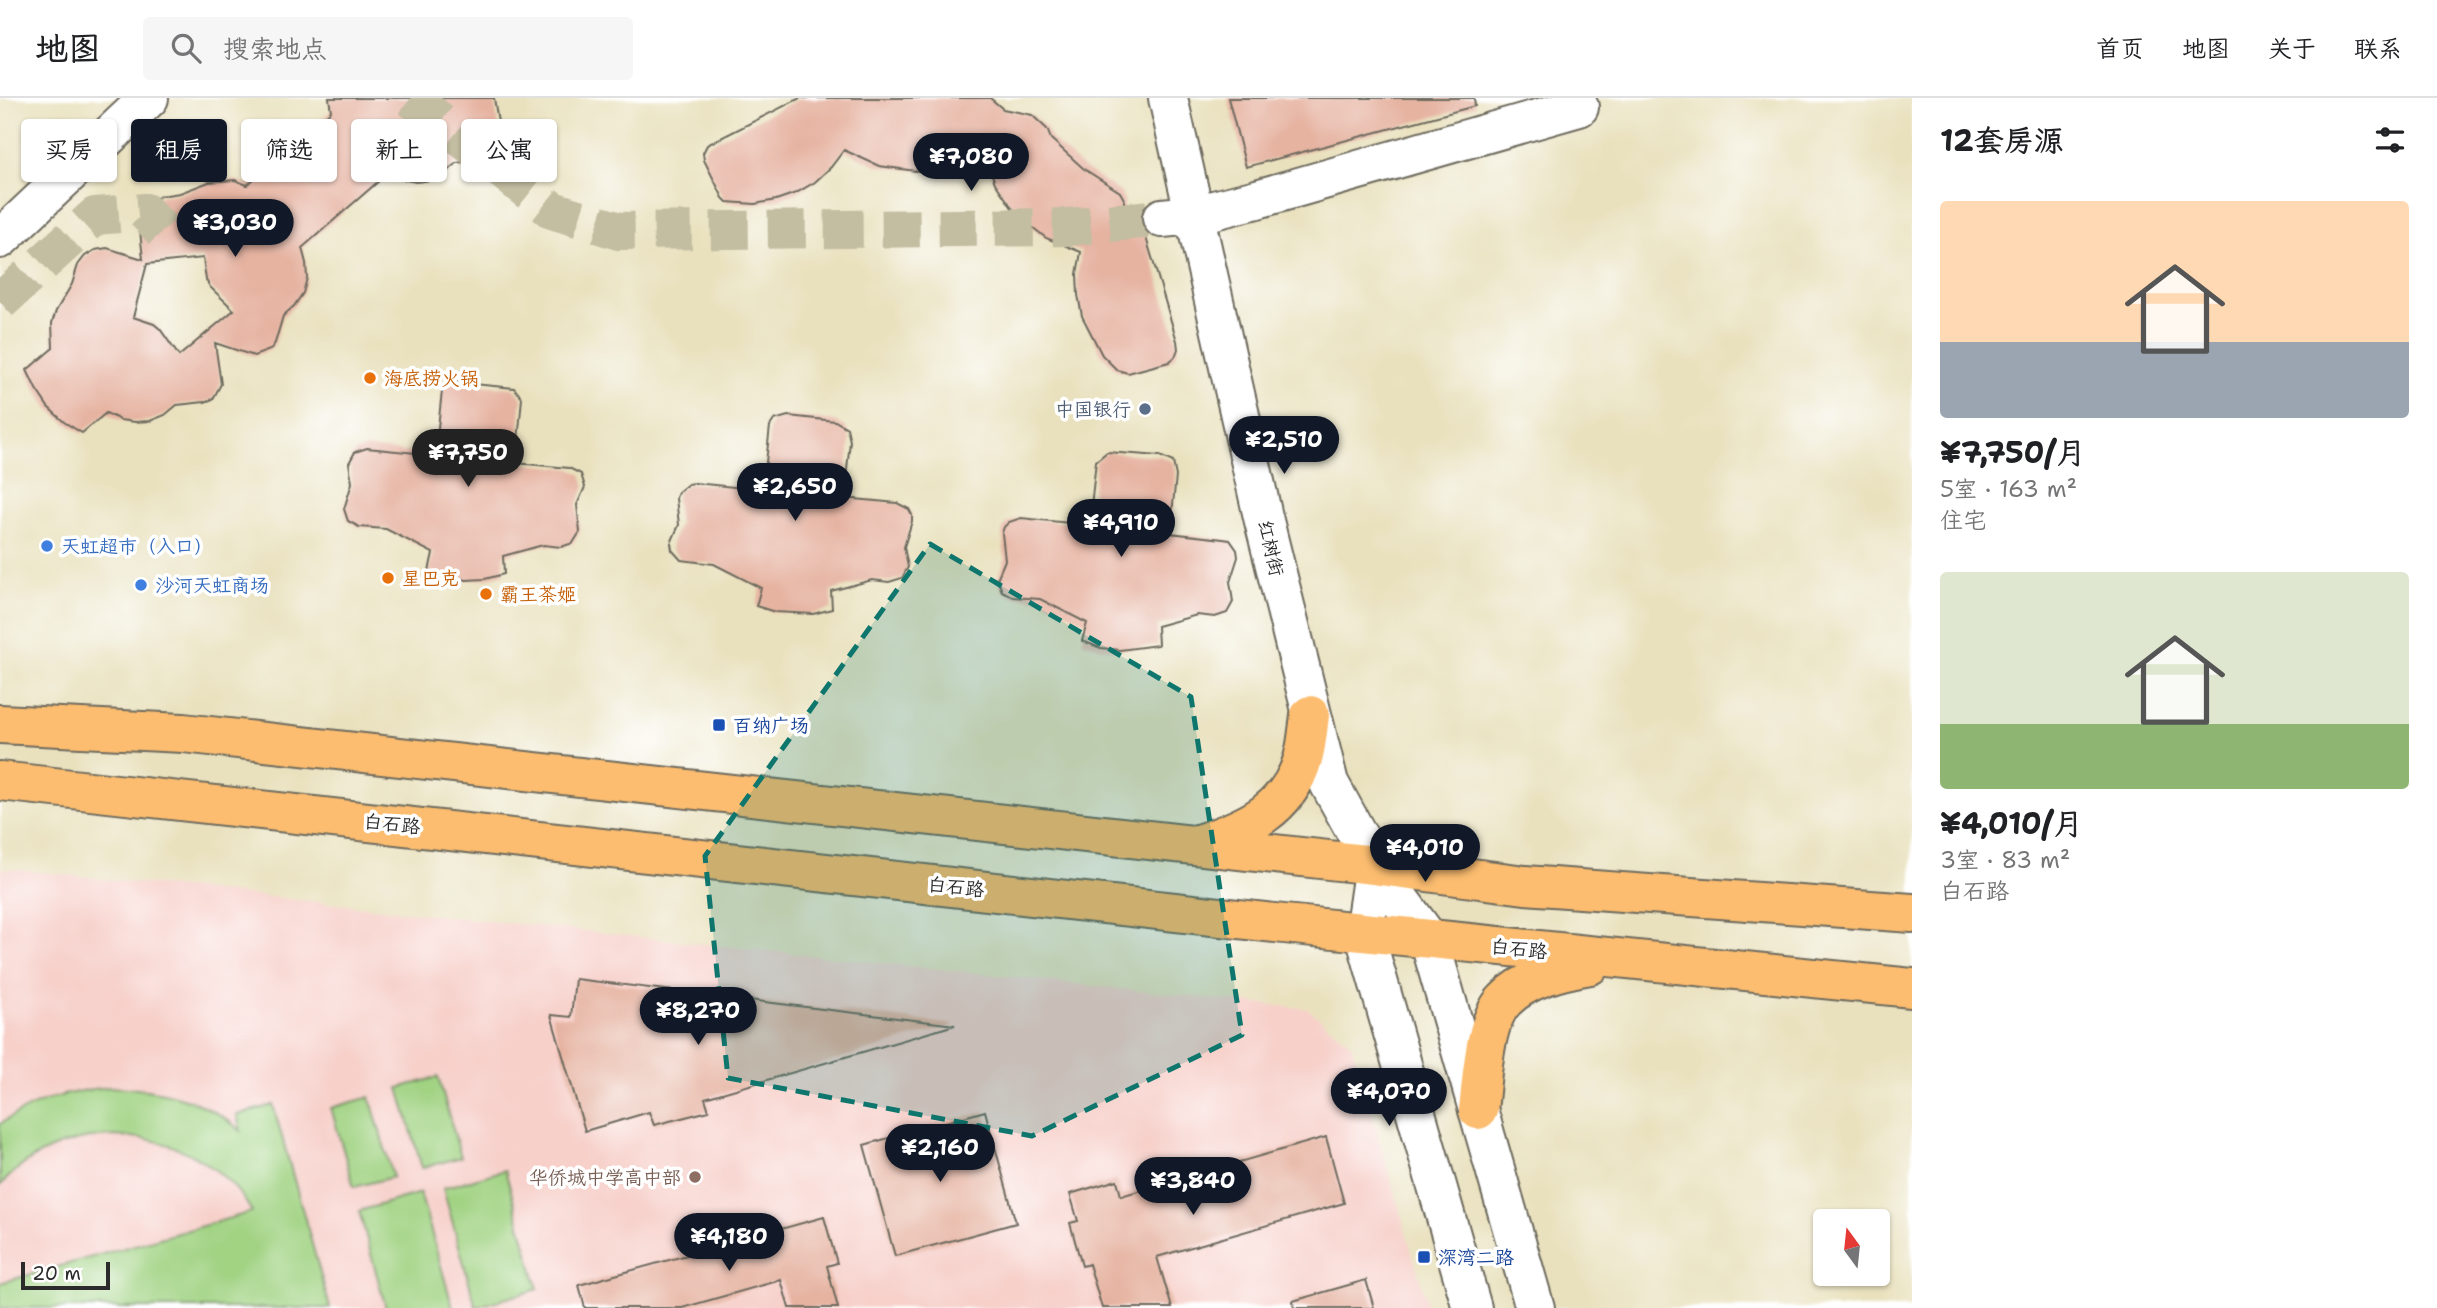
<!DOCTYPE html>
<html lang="zh">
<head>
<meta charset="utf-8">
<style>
	:root { --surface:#fff; --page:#f6f6f6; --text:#202124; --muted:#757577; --line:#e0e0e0; --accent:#111827 }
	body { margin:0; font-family:"Shantell Sans","LXGW WenKai TC",sans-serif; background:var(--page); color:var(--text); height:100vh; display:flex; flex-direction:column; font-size:26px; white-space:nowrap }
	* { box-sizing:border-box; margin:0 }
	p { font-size:23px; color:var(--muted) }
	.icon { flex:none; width:38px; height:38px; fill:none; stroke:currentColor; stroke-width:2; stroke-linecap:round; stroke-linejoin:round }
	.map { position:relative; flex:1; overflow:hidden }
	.side { display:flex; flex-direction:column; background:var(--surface); width:525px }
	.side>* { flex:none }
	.top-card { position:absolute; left:21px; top:21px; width:665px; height:63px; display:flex; gap:14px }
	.needle { width:46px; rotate:345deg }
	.buttons { position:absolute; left:1813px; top:1111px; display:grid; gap:14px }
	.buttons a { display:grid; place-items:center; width:77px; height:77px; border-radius:7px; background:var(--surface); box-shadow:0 2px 5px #0004; font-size:35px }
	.scale { position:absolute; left:21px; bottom:18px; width:89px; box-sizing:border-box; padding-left:7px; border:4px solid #2b2b2b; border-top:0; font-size:19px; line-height:24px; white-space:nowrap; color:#2b2b2b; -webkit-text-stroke:5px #fff; paint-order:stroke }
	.price { position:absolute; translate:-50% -60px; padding:0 16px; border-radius:24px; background:var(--accent); color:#fff; font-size:23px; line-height:46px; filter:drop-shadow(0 2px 4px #0008) }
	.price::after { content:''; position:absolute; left:50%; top:42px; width:21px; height:16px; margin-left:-10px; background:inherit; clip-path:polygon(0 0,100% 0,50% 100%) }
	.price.current { background:#222; color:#fff }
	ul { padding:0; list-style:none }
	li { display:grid; align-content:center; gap:14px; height:371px; padding:0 28px }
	li span { display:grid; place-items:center; height:217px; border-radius:7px; color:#555 }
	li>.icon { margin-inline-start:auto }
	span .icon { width:126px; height:126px; fill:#fffc; stroke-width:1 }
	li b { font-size:30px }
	h2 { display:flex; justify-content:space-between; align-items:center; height:84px; padding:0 28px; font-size:30px }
	.chip { padding:0 24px; border-radius:7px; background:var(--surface); box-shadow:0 2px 5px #0004; font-size:24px; line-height:63px }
	.chip.current { background:var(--accent); color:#fff }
	header { display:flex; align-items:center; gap:42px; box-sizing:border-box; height:98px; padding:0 35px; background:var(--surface); border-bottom:2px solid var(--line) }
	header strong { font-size:33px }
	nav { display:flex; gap:38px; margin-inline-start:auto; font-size:24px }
	.search { width:490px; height:63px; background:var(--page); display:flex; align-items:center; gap:18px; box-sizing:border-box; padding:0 24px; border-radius:7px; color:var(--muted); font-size:26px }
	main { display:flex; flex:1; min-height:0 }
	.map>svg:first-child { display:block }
	.built { fill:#f7d0ca }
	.green { fill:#a1d383; stroke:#667f57; stroke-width:2 }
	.building { fill:#e6b3a1; fill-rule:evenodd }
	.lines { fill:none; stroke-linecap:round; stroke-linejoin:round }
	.minor-tunnel { stroke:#c3bda1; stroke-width:38; stroke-dasharray:38 19; stroke-linecap:butt }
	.minor-casing { stroke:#6e6b5e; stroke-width:42 }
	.major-casing { stroke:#6e6b5e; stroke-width:42 }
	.minor { stroke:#fff; stroke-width:38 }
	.major { stroke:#fcbd6f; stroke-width:38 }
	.marked { fill:#0f766e; fill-opacity:0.2; stroke:#0f766e; stroke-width:5; stroke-dasharray:14 9; stroke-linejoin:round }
	.food-dot { fill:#e8710a; stroke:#fff; stroke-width:2.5 }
	.service-dot { fill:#5c6f8a; stroke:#fff; stroke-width:2.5 }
	.shop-dot { fill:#3f7fe0; stroke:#fff; stroke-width:2.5 }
	.transit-dot { fill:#1a4fb4; stroke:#fff; stroke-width:2.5 }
	.education-dot { fill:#8d6e63; stroke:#fff; stroke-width:2.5 }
	.labels { text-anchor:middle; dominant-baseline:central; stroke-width:7; stroke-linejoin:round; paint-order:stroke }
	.food-label { font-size:19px; fill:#c56008; stroke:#fff; text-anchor:start }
	.service-label { font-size:19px; fill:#4e5e75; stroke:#fff; text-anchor:end }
	.shop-label { font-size:19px; fill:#366cbe; stroke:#fff; text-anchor:start }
	.street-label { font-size:19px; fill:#2b2b2b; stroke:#fff }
	.transit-label { font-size:19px; fill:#164399; stroke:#fff; text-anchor:start }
	.education-label { font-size:19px; fill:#785e54; stroke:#fff; text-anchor:end }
</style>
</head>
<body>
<header>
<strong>地图</strong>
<div class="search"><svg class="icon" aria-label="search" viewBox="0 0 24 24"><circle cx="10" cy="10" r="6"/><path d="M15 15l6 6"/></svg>搜索地点</div>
<nav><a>首页</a><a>地图</a><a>关于</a><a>联系</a></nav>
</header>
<main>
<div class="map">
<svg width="1912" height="1210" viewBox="0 0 1912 1210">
	<rect width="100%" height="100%" fill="#fff"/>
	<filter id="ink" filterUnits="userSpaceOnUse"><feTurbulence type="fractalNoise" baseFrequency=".0143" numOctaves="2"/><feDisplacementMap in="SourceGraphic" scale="14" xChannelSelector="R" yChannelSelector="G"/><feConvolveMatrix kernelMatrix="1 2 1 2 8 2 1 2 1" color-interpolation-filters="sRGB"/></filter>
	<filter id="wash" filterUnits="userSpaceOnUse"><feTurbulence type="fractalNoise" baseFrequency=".00686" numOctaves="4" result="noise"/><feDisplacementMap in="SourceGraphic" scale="28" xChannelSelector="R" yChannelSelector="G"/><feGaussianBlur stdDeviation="1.57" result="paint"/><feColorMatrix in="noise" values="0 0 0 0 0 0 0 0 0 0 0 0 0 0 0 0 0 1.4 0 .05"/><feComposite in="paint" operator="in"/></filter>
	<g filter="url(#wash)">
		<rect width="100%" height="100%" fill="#e9e1be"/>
		<!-- built -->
		<path class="built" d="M 0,770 L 1308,911 L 1352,947 L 1428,1210 L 0,1210 Z"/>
		<!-- green -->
		<path class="green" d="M 438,979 L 461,1059 L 422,1070 L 399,990 Z
			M 109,989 C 158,990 204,1000 241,1033 L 237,1017 L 273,1007 L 330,1210 L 0,1210 L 0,1185 L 252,1114 C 202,1026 67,1011 0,1088 L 0,1026 C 34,1003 69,993 109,989 Z
			M 370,999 L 393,1079 L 354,1089 L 331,1010 Z
			M 505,1072 L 538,1191 L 476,1209 L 443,1090 Z
			M 420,1095 L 453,1210 L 386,1210 L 359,1113 Z"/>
		<g id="blocks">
			<!-- building -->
			<path class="building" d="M 329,0 L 494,0 L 501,42 L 499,50 L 486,61 L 457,65 L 446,75 L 432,82 L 416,84 L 401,81 L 388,75 L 302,150 L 306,165 L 307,180 L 303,195 L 294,208 L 283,218 L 275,245 L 270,252 L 254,258 L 215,245 L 221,286 L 213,301 L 205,304 L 177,307 L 165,317 L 150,323 L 135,324 L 120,322 L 106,315 L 82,335 L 64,324 L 48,309 L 36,291 L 27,272 L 53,250 L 52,225 L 56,213 L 72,186 L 78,167 L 85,158 L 95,152 L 107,150 L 143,161 L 139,123 L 142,112 L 150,104 L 160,98 L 180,95 L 209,84 L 235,82 L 247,87 L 331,13 ZM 203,160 L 206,182 L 210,189 L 234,212 L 179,258 L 160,231 L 154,226 L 133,219 L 147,166 Z
				M 800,0 L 990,0 L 1003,11 L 1032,17 L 1047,31 L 1051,41 L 1084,71 L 1120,94 L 1124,101 L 1124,116 L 1141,128 L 1145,136 L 1177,243 L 1178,251 L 1175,259 L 1169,264 L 1128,275 L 1117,272 L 1102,257 L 1082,218 L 1078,197 L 1077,176 L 1081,154 L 1046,140 L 1017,117 L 995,85 L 984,55 L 953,67 L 916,73 L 879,68 L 844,52 L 831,69 L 815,84 L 796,95 L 776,102 L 755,106 L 727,104 L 723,100 L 704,62 L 703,55 L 707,47 Z
				M 1228,0 L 1474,0 L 1475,8 L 1246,69 Z
				M 453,284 L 514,290 L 522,300 L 516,365 L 569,370 L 581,376 L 585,389 L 577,407 L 580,434 L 573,445 L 561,449 L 543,447 L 503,458 L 504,476 L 485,481 L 466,482 L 429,473 L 433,455 L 386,431 L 359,429 L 348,423 L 344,411 L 352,385 L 349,365 L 355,354 L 367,350 L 435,357 L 442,293 Z
				M 788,318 L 835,323 L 847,330 L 850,343 L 844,400 L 897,405 L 909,411 L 912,417 L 912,423 L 904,449 L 908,469 L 902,480 L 889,484 L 872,482 L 831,493 L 832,511 L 813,516 L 775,514 L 756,508 L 761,490 L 714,466 L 681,462 L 672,452 L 671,445 L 679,427 L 676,400 L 678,394 L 688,386 L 695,385 L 763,392 L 770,328 L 774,322 Z
				M 1107,354 L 1160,358 L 1173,364 L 1176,378 L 1170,435 L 1223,441 L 1230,442 L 1237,452 L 1238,459 L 1230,484 L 1233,504 L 1227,515 L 1215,519 L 1197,517 L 1157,528 L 1158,547 L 1120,552 L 1101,550 L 1082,543 L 1087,525 L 1040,501 L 1013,499 L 1002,493 L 997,481 L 1005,462 L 1002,435 L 1004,429 L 1009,424 L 1021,420 L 1089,427 L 1096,363 Z
				M 575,881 L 955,927 L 705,1000 L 709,1013 L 654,1027 L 649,1014 L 585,1033 L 551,917 L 571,919 Z
				M 985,1013 L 1016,1125 L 895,1158 L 864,1047 Z
				M 1326,1039 L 1344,1105 L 1157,1159 L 1172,1210 L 1102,1210 L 1089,1166 L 1082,1168 L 1070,1125 L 1078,1123 L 1070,1096 L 1117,1082 L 1121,1098 Z
				M 824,1119 L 837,1165 L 827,1168 L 838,1210 L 789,1210 L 781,1182 L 682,1210 L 585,1210 L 579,1187 Z
				M 1366,1182 L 1374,1210 L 1294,1210 L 1293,1203 Z"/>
		</g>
	</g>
	<g filter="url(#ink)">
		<use href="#blocks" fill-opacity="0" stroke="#6e6b5e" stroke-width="2"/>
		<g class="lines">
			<!-- minor-tunnel -->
			<path class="minor-tunnel" d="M 411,0 L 552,112 L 619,133 L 1068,129 L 1162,120
				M 0,204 L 95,118 L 145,114 L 163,133"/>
			<!-- minor casing -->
			<g class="minor-casing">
				<path id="minor" d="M 1168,0 L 1263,419 L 1329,685 L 1374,767 L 1429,841 L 1535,1210
					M 1162,120 L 1194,117 L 1257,101 L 1579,9
					M 0,141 L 149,0
					M 1374,767 L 1364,834 L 1472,1210"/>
			</g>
			<!-- major casing -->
			<g class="major-casing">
				<path id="major" d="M 0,626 L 183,635 L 1374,767 L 1525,787 L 1912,815
					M 0,683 L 1284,826 L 1912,890
					M 1201,745 C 1247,730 1288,712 1303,661 C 1307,647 1308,632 1310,617
					M 1478,1012 C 1482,982 1483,924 1505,902 C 1526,880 1561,872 1590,867"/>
			</g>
			<!-- minor -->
			<use href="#minor" class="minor"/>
			<!-- major -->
			<use href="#major" class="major"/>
		</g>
	</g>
	<!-- marked area -->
	<path class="marked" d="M 930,446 L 1191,599 L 1242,937 L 1032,1038 L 728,980 L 705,758 Z"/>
	<!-- markers -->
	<g class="food-dot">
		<circle cx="370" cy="280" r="7"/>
		<circle cx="388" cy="480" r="7"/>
		<circle cx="486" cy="496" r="7"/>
	</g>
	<circle class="service-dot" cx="1145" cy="311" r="7"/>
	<g class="shop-dot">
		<circle cx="47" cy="448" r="7"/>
		<circle cx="141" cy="487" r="7"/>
	</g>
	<g class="transit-dot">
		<rect x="712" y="620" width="14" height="14" rx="3.5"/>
		<rect x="1417" y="1152" width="14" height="14" rx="3.5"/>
	</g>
	<circle class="education-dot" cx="695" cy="1079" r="7"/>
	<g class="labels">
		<!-- food labels -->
		<g class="food-label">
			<text x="384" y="280">海底捞火锅</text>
			<text x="402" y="480">星巴克</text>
			<text x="500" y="496">霸王茶姬</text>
		</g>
		<!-- service labels -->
		<g class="service-label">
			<text x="1131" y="311">中国银行</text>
		</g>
		<!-- shop labels -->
		<g class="shop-label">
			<text x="61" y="448">天虹超市（入口）</text>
			<text x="155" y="487">沙河天虹商场</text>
		</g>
		<!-- street labels -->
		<g class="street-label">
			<text transform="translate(1271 450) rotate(77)">红树街</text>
			<text transform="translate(392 726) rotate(6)">白石路</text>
			<text transform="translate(956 789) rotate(6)">白石路</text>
			<text transform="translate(1519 851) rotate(6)">白石路</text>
		</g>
		<!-- transit labels -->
		<g class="transit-label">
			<text x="733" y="627">百纳广场</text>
			<text x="1438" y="1159">深湾二路</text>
		</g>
		<!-- education labels -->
		<g class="education-label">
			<text x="681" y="1079">华侨城中学高中部</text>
		</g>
	</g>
</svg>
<div class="buttons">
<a><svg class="needle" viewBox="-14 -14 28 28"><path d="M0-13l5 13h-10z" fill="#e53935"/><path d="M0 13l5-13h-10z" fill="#757577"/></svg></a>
</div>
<div class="scale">20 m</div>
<b class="price" style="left:971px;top:95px">¥7,080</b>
<b class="price" style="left:235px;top:161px">¥3,030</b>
<b class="price" style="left:1284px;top:378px">¥2,510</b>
<b class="price current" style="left:468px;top:391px">¥7,750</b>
<b class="price" style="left:795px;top:425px">¥2,650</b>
<b class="price" style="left:1121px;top:461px">¥4,910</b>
<b class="price" style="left:1425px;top:786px">¥4,010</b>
<b class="price" style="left:698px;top:949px">¥8,270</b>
<b class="price" style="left:1389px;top:1030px">¥4,070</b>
<b class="price" style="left:940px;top:1086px">¥2,160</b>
<b class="price" style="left:1193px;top:1119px">¥3,840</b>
<b class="price" style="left:729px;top:1175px">¥4,180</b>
<div class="top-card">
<a class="chip">买房</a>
<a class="chip current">租房</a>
<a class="chip">筛选</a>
<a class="chip">新上</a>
<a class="chip">公寓</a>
</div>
</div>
<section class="side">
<h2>12套房源<svg class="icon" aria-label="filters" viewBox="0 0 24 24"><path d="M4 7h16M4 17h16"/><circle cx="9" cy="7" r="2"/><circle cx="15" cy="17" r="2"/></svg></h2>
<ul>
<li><span style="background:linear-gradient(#ffd9b3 65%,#9aa5b1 0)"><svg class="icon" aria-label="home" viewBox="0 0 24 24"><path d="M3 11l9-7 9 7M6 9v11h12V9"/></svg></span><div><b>¥7,750/月</b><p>5室 · 163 m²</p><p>住宅</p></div></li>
<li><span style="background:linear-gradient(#dfe7d0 70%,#8fb573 0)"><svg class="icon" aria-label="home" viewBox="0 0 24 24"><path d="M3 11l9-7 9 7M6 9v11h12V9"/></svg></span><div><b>¥4,010/月</b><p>3室 · 83 m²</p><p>白石路</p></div></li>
</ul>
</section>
</main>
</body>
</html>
